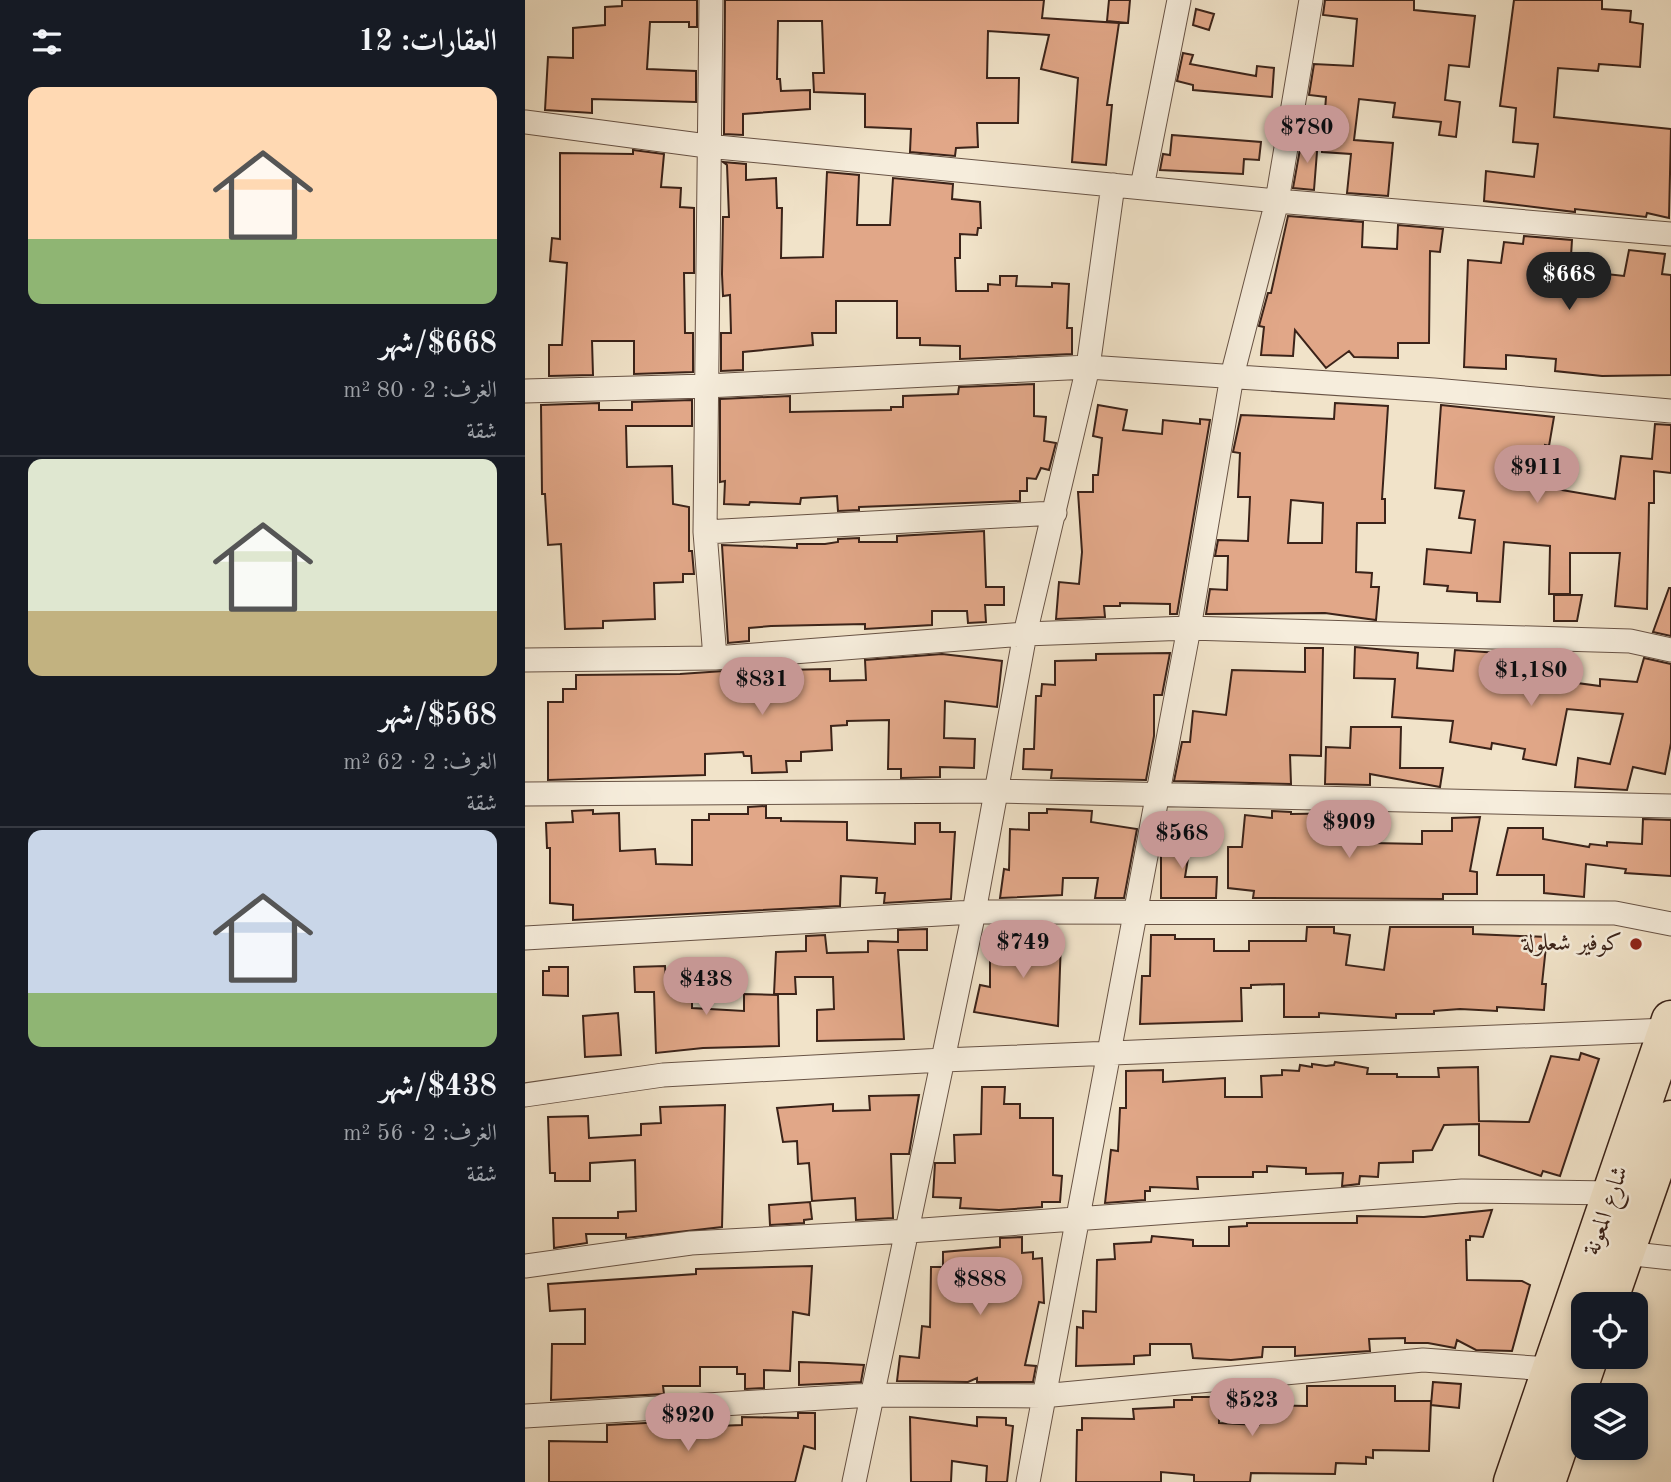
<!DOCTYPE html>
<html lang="ar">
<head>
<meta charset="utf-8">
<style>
	:root { --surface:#171b24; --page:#242831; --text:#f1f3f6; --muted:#9ea1a6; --line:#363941; --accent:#c59692 }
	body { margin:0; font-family:"Old Standard TT",Amiri,serif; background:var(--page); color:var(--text); direction:rtl; height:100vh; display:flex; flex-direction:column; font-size:26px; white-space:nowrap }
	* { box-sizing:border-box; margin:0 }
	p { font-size:23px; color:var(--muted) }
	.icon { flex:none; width:38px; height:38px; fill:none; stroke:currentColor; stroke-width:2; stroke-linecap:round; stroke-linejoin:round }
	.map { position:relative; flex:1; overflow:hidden; direction:ltr }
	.sheet { display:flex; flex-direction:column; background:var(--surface); width:525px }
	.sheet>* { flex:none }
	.fabs { position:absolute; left:1046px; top:1292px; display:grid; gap:14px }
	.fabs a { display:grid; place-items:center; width:77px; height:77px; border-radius:14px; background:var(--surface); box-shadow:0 4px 10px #0003; font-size:35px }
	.price { position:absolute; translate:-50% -60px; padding:0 16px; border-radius:24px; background:var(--accent); color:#111; font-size:23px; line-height:46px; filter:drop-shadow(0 2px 4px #0008) }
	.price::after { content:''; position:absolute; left:50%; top:42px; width:21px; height:16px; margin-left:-10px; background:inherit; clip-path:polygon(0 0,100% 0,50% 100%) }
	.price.on { background:#222; color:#fff }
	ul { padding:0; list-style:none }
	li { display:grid; align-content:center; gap:14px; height:371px; padding:0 28px }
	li+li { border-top:2px solid var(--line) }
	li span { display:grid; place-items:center; height:217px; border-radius:14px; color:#555 }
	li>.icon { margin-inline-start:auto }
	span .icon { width:126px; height:126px; fill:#fffc; stroke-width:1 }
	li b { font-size:30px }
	h2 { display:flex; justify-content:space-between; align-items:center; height:84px; padding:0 28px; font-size:30px }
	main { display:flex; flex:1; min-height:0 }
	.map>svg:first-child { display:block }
	.building { fill:#e1a788; stroke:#3b2319; stroke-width:2; fill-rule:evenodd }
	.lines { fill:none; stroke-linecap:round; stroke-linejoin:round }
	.street-casing { stroke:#685345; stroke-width:25 }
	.highway-casing { stroke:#3b2319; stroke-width:41 }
	.street { stroke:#f6eddc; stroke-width:23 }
	.highway { stroke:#f1e3c9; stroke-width:38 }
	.poi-dot { fill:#8f2418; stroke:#f6eddc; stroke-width:2.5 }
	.labels { text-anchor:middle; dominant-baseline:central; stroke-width:5; stroke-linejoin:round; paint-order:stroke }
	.poi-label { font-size:24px; fill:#3b2319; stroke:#f6eddc; text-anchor:end }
	.street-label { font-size:24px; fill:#3b2319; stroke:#f6eddc }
</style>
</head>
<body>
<main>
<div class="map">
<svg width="1146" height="1482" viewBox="0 0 1146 1482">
	<rect width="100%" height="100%" fill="#f1e3c9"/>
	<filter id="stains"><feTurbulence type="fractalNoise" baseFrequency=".00286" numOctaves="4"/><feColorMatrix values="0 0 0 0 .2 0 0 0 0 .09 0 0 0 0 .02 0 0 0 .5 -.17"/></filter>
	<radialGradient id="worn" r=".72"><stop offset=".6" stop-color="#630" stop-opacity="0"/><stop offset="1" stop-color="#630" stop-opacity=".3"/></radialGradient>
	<!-- building -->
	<path class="building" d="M 97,0 L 172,0 L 172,27 L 164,27 L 164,22 L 125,22 L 122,69 L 171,71 L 171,102 L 67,99 L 67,113 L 20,110 L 23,57 L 48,58 L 48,28 L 80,25 L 80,7 L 97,6 Z
		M 200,0 L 519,0 L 517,18 L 594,23 L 582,105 L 587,105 L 581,165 L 547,162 L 553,78 L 516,69 L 524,35 L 463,31 L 462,78 L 494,78 L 493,123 L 452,123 L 453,147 L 431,148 L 430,156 L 385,152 L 386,129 L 340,127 L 340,94 L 289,92 L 288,73 L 299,73 L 297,21 L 253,21 L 252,79 L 255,79 L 256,91 L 285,90 L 285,109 L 218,114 L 218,135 L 199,134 Z
		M 584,0 L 605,0 L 603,23 L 582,21 Z
		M 800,0 L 889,0 L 889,10 L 950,16 L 944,67 L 924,65 L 920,100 L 935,102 L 931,137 L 914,135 L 916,122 L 868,117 L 870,103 L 834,99 L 829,140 L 868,143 L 863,196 L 822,193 L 826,154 L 797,152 L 801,97 L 784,95 L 789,64 L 828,66 L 832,19 L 798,15 Z
		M 989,0 L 1077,0 L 1077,9 L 1106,11 L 1105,22 L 1118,24 L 1115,67 L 1074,64 L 1073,71 L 1033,68 L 1029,117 L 1146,129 L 1144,218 L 1122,213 L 1121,217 L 1050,209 L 1050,212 L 959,201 L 961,171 L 1009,177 L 1013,144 L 988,142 L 991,108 L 975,106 Z
		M 671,9 L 689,14 L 684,30 L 668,25 Z
		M 658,53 L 668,55 L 665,64 L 731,76 L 732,66 L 749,68 L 747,97 L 668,90 L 668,85 L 652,81 Z
		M 647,135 L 736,142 L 734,160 L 719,159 L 718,174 L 635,170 L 638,154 L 645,155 Z
		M 777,138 L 793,139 L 789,190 L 768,188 Z
		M 108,150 L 139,154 L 136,187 L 156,188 L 155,207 L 169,208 L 169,273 L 159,273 L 160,333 L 168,333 L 168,372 L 109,374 L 109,341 L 67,341 L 68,375 L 24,376 L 24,345 L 37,345 L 42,263 L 25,261 L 27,238 L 35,239 L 35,153 L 108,154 Z
		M 198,162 L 221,164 L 221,180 L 251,178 L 252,208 L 257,208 L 256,258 L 298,257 L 302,172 L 334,175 L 332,225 L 365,225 L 368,178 L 428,184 L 427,199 L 455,202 L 456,228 L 453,228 L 452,235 L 435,234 L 435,258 L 430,258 L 431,291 L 463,291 L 463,284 L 475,285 L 475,276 L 492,276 L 491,286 L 527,287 L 527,283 L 544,284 L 542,328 L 547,328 L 547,354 L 435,359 L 435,346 L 395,345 L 395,338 L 372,338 L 372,301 L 311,301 L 311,333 L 287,333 L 288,345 L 218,352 L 218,370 L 196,371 L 196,333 L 206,333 L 205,295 L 198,296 L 197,274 L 198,217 L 204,217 L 202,165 Z
		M 763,216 L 838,222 L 837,247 L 872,249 L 873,225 L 918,229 L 915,252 L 905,251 L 904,343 L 873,343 L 873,358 L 829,357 L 824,351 L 801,368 L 770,330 L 768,356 L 736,355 L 739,327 L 734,326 L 743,293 L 746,293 Z
		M 999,236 L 1047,240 L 1046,256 L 1065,258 L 1063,272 L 1099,276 L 1104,250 L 1140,254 L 1137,274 L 1146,275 L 1146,375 L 1077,376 L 1030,371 L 1031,359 L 981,355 L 981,369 L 939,367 L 943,260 L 976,263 L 979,242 L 998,244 Z
		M 509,384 L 509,416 L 521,417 L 519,441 L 531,443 L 524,470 L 516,468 L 511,479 L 502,478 L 502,491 L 495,491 L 495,501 L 334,507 L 334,510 L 313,511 L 312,496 L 276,498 L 275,504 L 225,502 L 224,505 L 199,504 L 200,481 L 195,482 L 195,399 L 265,396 L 265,412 L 366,410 L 366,407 L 378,407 L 378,396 L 433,394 L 434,387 Z
		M 167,400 L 167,426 L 101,426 L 102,467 L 147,466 L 148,504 L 164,507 L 164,551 L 167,551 L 169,574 L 158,574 L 158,582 L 129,583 L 130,619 L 78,621 L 78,628 L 40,629 L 36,544 L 23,545 L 20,494 L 17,494 L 16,405 L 74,403 L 74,410 L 107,410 L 107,402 Z
		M 810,403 L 863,406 L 857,499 L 860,499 L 860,523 L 832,523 L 831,572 L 847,573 L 846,587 L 854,587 L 851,620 L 800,613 L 681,614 L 685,589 L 702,590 L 703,556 L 690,556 L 693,540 L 723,541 L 725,497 L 713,497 L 715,453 L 708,452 L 716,415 L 809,419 ZM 766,500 L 798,503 L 797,543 L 763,543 Z
		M 573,405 L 602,410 L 598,430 L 637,434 L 638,420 L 675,424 L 675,419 L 685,420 L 652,614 L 645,614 L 645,604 L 595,603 L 595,606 L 579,606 L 580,617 L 531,619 L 534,582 L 554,584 L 557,552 L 553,492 L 568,492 L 568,475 L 573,475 L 577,438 L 568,436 Z
		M 916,405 L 1029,417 L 1024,446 L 1020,445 L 1013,486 L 1090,499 L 1096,456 L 1127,459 L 1130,424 L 1146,425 L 1146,473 L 1129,471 L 1129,503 L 1124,503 L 1122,609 L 1090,606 L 1095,553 L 1045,553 L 1045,594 L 1024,594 L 1025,546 L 979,542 L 975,602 L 952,601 L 952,593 L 922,591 L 923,586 L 899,584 L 902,549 L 946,553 L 950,520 L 934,518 L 939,491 L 910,488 Z
		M 459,531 L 461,587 L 479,587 L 479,605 L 460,605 L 461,622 L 443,623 L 442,611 L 407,611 L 407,625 L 340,629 L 340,624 L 246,626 L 224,628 L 224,641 L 203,643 L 197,545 L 272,548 L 272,544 L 300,544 L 313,542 L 313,539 L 334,538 L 334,542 L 372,542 L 372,536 Z
		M 1144,588 L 1146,588 L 1146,636 L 1128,632 Z
		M 1029,595 L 1057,595 L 1052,621 L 1029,621 Z
		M 830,647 L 893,653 L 892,668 L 928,671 L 930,650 L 975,653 L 987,656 L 986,665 L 1002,667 L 1000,676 L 1075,686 L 1075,679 L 1112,682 L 1119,658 L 1146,664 L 1146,743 L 1140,774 L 1108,767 L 1102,790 L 1050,787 L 1053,758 L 1085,764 L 1098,714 L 1042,709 L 1031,765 L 998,759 L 1000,749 L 967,743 L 966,749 L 925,742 L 928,721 L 867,717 L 870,679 L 829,678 Z
		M 780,648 L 798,648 L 796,756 L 765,755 L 766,784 L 649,781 L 657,742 L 665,742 L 668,711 L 701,715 L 707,670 L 780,672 Z
		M 645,653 L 637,695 L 629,695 L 629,736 L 621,780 L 526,778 L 527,770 L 498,769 L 499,749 L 509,749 L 511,696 L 516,696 L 517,684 L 530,685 L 530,661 L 571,660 L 571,654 Z
		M 417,654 L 477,661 L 472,707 L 420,701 L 419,738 L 450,739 L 449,768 L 415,767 L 415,777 L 376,778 L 376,769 L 363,769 L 364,720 L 322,721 L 322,725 L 306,726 L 307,750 L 276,752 L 276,761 L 261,761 L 262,772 L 227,773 L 226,756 L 219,756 L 218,752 L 180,754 L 180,775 L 23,780 L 23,702 L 38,702 L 38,689 L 51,689 L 51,675 L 155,674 L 258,667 L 258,670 L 305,669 L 305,681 L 341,680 L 340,660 Z
		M 826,727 L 876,727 L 875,768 L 918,768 L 915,787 L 845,774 L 845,785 L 800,784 L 801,747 L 825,748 Z
		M 241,806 L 241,818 L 256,818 L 256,821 L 322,822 L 322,840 L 390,844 L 390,823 L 415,823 L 415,832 L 430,832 L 426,899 L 359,903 L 360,893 L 351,893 L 352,878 L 316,876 L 315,906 L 48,920 L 48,905 L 25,903 L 25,848 L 22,848 L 21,823 L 48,822 L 47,811 L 68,810 L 68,814 L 94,813 L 95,851 L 130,849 L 131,864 L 167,865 L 167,820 L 184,820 L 184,814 L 223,814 L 223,807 Z
		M 522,809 L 567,811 L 566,822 L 612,829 L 599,898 L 570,898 L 573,878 L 538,878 L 537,895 L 475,898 L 479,869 L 484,870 L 485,829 L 504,830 L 504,813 L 522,813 Z
		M 747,811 L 766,812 L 766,814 L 839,813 L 839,832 L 848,832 L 847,843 L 897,844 L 897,831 L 927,831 L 927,818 L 955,817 L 945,871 L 952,872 L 952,894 L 918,894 L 918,899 L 728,898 L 729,891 L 703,888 L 703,847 L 717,847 L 720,815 L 747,818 Z
		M 1118,819 L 1146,820 L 1146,876 L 1100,873 L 1101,869 L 1061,864 L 1059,897 L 1019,893 L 1019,875 L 972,875 L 983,828 L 1018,828 L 1018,839 L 1064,847 L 1065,844 L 1082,846 L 1082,842 L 1117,844 Z
		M 640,830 L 659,831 L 658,845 L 665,846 L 660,877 L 692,877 L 691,898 L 636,898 L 636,850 Z
		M 782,927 L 809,927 L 809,933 L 825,935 L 821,965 L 859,970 L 865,927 L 948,927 L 948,934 L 1022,937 L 1017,984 L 1021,984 L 1019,1010 L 972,1007 L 972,1011 L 935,1009 L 909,1011 L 909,1014 L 871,1014 L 871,1018 L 794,1013 L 794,1017 L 759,1017 L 759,984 L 726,985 L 726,988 L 716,988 L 717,1021 L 615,1024 L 617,976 L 625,976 L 626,935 L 650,935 L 650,939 L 689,939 L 689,951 L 724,951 L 724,941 L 781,941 Z
		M 402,929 L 402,950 L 373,950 L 379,1039 L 292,1041 L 292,1010 L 309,1009 L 308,977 L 270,977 L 271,994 L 249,994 L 251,952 L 281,951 L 281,936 L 300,935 L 302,953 L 343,952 L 343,941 L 373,942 L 373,930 Z
		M 465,935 L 536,940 L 533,1026 L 449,1012 L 455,985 L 465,987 Z
		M 140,966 L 141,980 L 167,979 L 167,1008 L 219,1011 L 219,994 L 253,995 L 254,1046 L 178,1048 L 131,1053 L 129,992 L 110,992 L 109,967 Z
		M 24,967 L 43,967 L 43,996 L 18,995 L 18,971 L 24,971 Z
		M 93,1013 L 96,1055 L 60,1057 L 58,1016 Z
		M 1056,1053 L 1074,1059 L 1035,1176 L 1018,1171 L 1016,1176 L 954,1155 L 954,1124 L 919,1125 L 907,1150 L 888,1151 L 888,1162 L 854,1163 L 853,1177 L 835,1176 L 834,1184 L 817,1186 L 818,1173 L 781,1174 L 781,1168 L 742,1166 L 742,1172 L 728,1172 L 728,1177 L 672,1177 L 673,1189 L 625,1187 L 625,1191 L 620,1191 L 620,1200 L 580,1203 L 586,1150 L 593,1151 L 595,1108 L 601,1108 L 601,1071 L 638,1070 L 638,1082 L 700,1078 L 700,1097 L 737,1097 L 736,1076 L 757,1075 L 757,1070 L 774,1071 L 775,1065 L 787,1067 L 787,1064 L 801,1066 L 809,1065 L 810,1062 L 843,1068 L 842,1074 L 872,1074 L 872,1077 L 914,1077 L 913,1068 L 953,1067 L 954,1121 L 1004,1122 L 1026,1056 L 1054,1060 Z
		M 457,1087 L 480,1087 L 479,1104 L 495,1104 L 495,1118 L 528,1118 L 528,1175 L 537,1176 L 535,1202 L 517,1202 L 517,1207 L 474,1210 L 435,1208 L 436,1198 L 408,1197 L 410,1163 L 430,1163 L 429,1135 L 456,1134 Z
		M 394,1095 L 384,1154 L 366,1154 L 368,1218 L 331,1220 L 330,1198 L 287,1201 L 284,1163 L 273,1164 L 272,1141 L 258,1142 L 252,1108 L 308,1104 L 308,1111 L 345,1110 L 344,1096 Z
		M 200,1105 L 197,1227 L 101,1238 L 101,1234 L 61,1234 L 62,1243 L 29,1248 L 28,1218 L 93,1218 L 93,1212 L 111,1211 L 110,1160 L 65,1163 L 65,1181 L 30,1181 L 30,1173 L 25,1173 L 23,1117 L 63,1116 L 64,1138 L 116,1135 L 116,1124 L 136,1123 L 135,1107 Z
		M 285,1202 L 287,1219 L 279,1220 L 279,1223 L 245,1225 L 244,1205 Z
		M 967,1210 L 958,1237 L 945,1236 L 945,1240 L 941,1240 L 942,1280 L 997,1281 L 1005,1285 L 987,1351 L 951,1350 L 932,1340 L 930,1348 L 903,1343 L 880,1343 L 880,1338 L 844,1339 L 845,1351 L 770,1356 L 770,1347 L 738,1347 L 737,1357 L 706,1360 L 668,1358 L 666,1344 L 625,1344 L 625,1355 L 609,1356 L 609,1364 L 551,1366 L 552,1327 L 558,1328 L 558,1311 L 571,1312 L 572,1260 L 590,1259 L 589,1244 L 626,1242 L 627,1236 L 668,1240 L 668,1246 L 704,1246 L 704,1227 L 722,1226 L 722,1223 L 832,1223 L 832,1216 L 899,1217 Z
		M 497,1237 L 497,1253 L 508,1252 L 508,1259 L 517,1258 L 519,1303 L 514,1302 L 500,1365 L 511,1366 L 508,1382 L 452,1382 L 452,1378 L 443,1382 L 372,1381 L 375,1356 L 394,1358 L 397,1326 L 405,1327 L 406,1267 L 418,1267 L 418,1252 L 475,1247 L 475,1238 Z
		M 287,1266 L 284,1315 L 268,1312 L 265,1371 L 239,1370 L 239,1388 L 220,1389 L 220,1374 L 212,1374 L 212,1367 L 175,1367 L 175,1386 L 138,1386 L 139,1394 L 26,1400 L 27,1344 L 60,1344 L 60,1309 L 25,1311 L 23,1284 L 171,1274 L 171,1269 Z
		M 274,1362 L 303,1363 L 339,1365 L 336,1382 L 274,1385 Z
		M 908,1382 L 936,1384 L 934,1408 L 906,1405 Z
		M 782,1386 L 870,1386 L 870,1401 L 906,1401 L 904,1451 L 848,1450 L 848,1458 L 841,1457 L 841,1464 L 811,1463 L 810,1474 L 726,1473 L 725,1482 L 669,1482 L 669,1475 L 636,1472 L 636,1482 L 551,1482 L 552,1430 L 557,1430 L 557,1418 L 609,1419 L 608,1409 L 649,1407 L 649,1400 L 667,1400 L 667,1397 L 694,1397 L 694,1423 L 734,1425 L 734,1405 L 782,1406 Z
		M 273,1413 L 290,1413 L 290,1449 L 279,1446 L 270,1482 L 24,1482 L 24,1441 L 82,1442 L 82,1425 L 140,1422 L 140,1428 L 217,1425 L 217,1417 L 273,1418 Z
		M 385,1417 L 452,1426 L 452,1417 L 481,1418 L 481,1425 L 488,1426 L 482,1482 L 461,1482 L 462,1466 L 427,1461 L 426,1482 L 386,1482 Z"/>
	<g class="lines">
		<!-- street casing -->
		<g class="street-casing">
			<path id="street" d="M 186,0 L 180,532 L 190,658
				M 0,122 L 182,146 L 752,201 L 1146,234
				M 617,187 L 654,0
				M 0,391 L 181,386 L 563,367 L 909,390 L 1146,411
				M 180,532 L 530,513
				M 0,660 L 190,658 L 500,634 L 664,628 L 1105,641 L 1146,650
				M 0,794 L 473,791 L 1146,806
				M 0,938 L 449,912 L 1090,913 L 1146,924
				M 0,1095 L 138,1075 L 418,1060 L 1142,1030
				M 1100,1253 L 1146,1258
				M 0,1266 L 166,1243 L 384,1231 L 937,1191 L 1089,1193
				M 0,1416 L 347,1395 L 517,1396 L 898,1360 L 1025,1369
				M 329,1482 L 449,912 L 500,634 L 563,367 L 588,185
				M 503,1482 L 664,628 L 707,376 L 752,201 L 786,0"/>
		</g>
		<!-- highway casing -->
		<g class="highway-casing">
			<path id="highway" d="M 1082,1304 L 1146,1120
				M 988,1482 L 1146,1020
				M 1021,1482 L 1064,1356"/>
		</g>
		<!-- street -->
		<use href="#street" class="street"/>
		<!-- highway -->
		<use href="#highway" class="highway"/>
	</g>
	<!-- markers -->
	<circle class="poi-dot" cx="1111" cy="944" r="7"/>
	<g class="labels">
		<!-- poi labels -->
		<g class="poi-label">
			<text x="1097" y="944">كوفير شعلولة</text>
		</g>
		<!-- street labels -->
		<g class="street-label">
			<text transform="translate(1082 1211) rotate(-71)">شارع المعونة</text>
		</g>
	</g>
	<rect width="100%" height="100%" filter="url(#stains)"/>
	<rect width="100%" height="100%" fill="url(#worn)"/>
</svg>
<div class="fabs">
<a><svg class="icon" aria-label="locate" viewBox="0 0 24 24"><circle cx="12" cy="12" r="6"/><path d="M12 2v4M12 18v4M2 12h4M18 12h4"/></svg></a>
<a><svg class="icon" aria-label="layers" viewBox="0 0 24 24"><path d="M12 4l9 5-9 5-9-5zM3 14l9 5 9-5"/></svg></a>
</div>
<b class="price" style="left:782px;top:165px">$780</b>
<b class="price on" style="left:1044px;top:312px">$668</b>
<b class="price" style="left:1012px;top:505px">$911</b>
<b class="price" style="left:1006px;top:708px">$1,180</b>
<b class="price" style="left:237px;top:717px">$831</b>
<b class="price" style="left:824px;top:860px">$909</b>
<b class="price" style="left:657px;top:871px">$568</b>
<b class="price" style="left:498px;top:980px">$749</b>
<b class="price" style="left:181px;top:1017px">$438</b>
<b class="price" style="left:455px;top:1317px">$888</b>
<b class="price" style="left:727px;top:1438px">$523</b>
<b class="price" style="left:163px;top:1453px">$920</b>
</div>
<section class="sheet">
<h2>العقارات: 12<svg class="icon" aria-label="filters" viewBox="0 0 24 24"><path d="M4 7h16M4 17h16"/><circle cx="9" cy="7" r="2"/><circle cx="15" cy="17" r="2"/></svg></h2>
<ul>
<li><span style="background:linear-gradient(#ffd9b3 70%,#8fb573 0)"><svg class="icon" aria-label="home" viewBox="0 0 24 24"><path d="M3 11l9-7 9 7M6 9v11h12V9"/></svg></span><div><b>$668/شهر</b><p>الغرف: 2 · 80 m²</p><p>شقة</p></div></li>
<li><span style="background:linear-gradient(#dfe7d0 70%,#c2b280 0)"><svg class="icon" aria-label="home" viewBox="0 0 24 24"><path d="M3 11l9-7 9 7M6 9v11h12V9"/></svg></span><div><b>$568/شهر</b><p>الغرف: 2 · 62 m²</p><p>شقة</p></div></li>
<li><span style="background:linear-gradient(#c9d6e8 75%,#8fb573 0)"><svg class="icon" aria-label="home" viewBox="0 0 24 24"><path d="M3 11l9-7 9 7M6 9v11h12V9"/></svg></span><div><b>$438/شهر</b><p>الغرف: 2 · 56 m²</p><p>شقة</p></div></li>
</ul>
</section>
</main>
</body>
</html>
